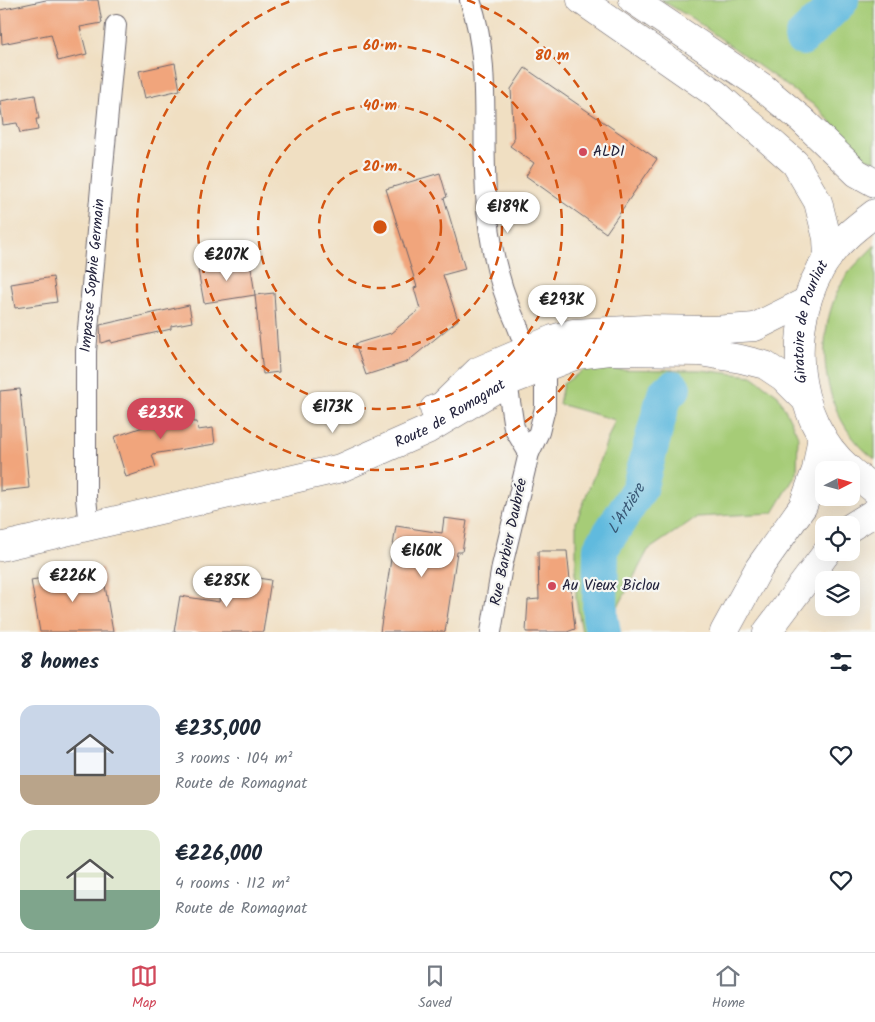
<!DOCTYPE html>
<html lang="en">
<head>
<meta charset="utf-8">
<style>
	:root { --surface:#fff; --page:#f2f2f3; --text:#1f2937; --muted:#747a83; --line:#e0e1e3; --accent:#d1495b }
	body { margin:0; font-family:Kalam,sans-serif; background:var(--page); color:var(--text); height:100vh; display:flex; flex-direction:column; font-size:19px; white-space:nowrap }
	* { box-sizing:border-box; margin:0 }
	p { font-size:16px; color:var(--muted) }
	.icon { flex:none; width:28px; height:28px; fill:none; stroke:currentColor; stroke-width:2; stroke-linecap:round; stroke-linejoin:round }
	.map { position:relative; height:632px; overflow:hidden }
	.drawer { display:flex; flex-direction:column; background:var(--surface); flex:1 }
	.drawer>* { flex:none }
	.needle { width:32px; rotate:84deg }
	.controls { position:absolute; left:815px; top:461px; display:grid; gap:10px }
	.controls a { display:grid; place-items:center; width:45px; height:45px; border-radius:10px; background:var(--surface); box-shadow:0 5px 20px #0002; font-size:25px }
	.price { position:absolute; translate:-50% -42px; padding:0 11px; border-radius:18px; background:#fff; color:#222; font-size:16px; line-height:32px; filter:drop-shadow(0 1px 2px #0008) }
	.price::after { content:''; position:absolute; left:50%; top:30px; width:15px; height:11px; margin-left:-8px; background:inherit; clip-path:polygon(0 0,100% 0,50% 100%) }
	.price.selected { background:var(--accent); color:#fff }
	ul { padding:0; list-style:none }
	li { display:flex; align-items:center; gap:15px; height:125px; padding:0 20px }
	li span { display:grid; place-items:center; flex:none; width:140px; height:100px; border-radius:15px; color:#555 }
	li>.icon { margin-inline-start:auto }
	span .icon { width:60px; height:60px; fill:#fffc; stroke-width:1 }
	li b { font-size:21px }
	h2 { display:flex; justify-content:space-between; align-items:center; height:60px; padding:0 20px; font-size:21px }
	.dock { display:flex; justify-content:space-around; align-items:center; height:70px; border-top:1px solid var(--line); background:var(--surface); font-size:14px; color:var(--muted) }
	.dock a { display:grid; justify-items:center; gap:2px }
	.dock .selected { color:var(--accent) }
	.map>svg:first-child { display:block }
	.green { fill:#a6cc77; stroke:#647759 }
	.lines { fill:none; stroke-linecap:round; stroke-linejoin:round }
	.river { stroke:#60bade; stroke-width:36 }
	.building { fill:#f1a57b }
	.minor-casing { stroke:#6a646a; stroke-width:22 }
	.secondary-casing { stroke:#6a646a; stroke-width:29 }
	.primary-casing { stroke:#6a646a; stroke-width:29 }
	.trunk-casing { stroke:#6a646a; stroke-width:29 }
	.minor { stroke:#fff; stroke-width:20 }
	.secondary { stroke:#fff; stroke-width:28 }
	.primary { stroke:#fff; stroke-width:28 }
	.trunk { stroke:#fff; stroke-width:28 }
	.ring { fill:none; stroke:#d45411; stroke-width:2.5; stroke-dasharray:9 6 }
	.poi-dot { fill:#d1495b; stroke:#f6f6f2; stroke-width:2 }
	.labels { text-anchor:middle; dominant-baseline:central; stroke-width:4.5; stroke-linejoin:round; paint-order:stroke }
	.poi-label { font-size:15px; fill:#22223b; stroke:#f6f6f2; text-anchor:start }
	.street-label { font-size:15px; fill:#22223b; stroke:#f6f6f2 }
	.water-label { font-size:16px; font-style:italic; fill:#385774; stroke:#f6f6f2 }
	.centre { fill:#d45411; stroke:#f6f6f2; stroke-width:2.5 }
	.ring-label { font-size:15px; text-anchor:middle; font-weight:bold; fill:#d45411; stroke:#f6f6f2; stroke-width:4.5; stroke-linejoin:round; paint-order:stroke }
</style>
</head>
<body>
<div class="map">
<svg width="875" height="632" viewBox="0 0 875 632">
	<rect width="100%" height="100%" fill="#f6f6f2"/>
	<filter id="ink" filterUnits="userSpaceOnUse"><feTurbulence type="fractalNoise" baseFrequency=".02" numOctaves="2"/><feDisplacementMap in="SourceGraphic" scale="10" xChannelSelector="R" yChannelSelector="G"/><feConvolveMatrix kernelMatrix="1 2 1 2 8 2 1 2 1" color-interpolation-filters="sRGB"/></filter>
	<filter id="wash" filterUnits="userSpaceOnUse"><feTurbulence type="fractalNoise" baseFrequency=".0096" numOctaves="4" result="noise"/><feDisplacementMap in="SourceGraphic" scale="20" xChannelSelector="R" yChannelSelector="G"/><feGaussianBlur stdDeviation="1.12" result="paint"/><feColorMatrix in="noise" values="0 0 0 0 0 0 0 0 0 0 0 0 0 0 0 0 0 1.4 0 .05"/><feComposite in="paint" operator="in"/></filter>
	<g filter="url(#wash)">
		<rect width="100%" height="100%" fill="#f0dfc2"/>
		<!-- green -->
		<path class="green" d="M 661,0 L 875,0 L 875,162 L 862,156 L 818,108 L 693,19 Z
			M 875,245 L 875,459 C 820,419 810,332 846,276 C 854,265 866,255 875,245 Z
			M 585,369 L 701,370 L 752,376 L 778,395 L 798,436 L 797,473 L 773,513 L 697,517 L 648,550 L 605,632 L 582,632 L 576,600 L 576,522 L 615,420 L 559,404 L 563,384 Z"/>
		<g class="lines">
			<!-- river -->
			<g class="river">
				<path d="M 802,38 L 841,0"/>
				<path id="s1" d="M 603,632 L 600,616 L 601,548 L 639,489 L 665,394 L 673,388"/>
			</g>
		</g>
		<g id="blocks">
			<!-- building -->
			<path class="building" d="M 46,0 L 98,0 L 102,23 L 80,27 L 87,54 L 58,61 L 51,34 L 2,44 L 0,10 Z
				M 175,63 L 180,90 L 145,98 L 139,71 Z
				M 525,68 L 657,159 L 606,233 L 526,176 L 534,163 L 510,146 L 514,141 L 511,89 Z
				M 35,95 L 39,119 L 36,119 L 38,130 L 20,133 L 17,123 L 3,125 L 0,101 Z
				M 440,173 L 447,197 L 444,198 L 465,269 L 443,275 L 458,320 L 407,362 L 366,375 L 355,344 L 391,333 L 420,309 L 414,288 L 417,287 L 386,189 Z
				M 250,261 L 255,295 L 204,303 L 198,270 Z
				M 53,277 L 57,302 L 15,308 L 11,284 Z
				M 274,293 L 279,372 L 263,374 L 255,295 Z
				M 189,305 L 192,322 L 171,326 L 171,329 L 111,343 L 111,340 L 101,343 L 100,325 Z
				M 20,389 L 29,488 L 0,491 L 0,391 Z
				M 191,408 L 194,422 L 197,422 L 198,430 L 213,428 L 215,444 L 152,454 L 156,467 L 126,477 L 114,437 L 166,419 L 165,412 Z
				M 444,518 L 467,521 L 462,552 L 457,552 L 445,632 L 380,632 L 396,526 L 442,533 Z
				M 538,551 L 567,551 L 575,629 L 567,632 L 526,632 L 528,600 L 539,599 Z
				M 102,568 L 113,632 L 40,632 L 31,580 Z
				M 223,573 L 271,580 L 263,632 L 174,632 L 180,596 L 219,602 Z"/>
		</g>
	</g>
	<g filter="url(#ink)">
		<use href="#blocks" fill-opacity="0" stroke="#6a646a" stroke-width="1"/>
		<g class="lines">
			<!-- minor casing -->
			<g class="minor-casing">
				<g id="minor">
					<path d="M 470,0 C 489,54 483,114 485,170 C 486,226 494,275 517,325 C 520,332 528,356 532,360 C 536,363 541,365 545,368 L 545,408 L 539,432 L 529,453 L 502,566 L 491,632"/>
					<path d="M 516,373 L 507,382 L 514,428 L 529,453"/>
					<path id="s2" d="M 89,527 L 86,498 L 86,351 L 116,25"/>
				</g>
			</g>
			<!-- secondary casing -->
			<g class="secondary-casing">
				<g id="secondary">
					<path d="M 434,409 L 442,406 L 478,371 L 553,339 L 573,333 L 645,329 L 714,330 L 755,327 L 807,301"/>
					<path id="s3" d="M 0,547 L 341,468 L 427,430 L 507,382 L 577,355 L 610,351 L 700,352 L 741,359 L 765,365 L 783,377 L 806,400"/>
				</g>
			</g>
			<!-- primary casing -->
			<g class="primary-casing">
				<g id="primary">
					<path id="s4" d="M 850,470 C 790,419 785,320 828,257 C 841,239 858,226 875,213"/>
					<path d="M 851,471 L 875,490"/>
				</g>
			</g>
			<!-- trunk casing -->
			<g class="trunk-casing">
				<path id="trunk" d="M 581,0 L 716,94 L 795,163 L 818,202 L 827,238 L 828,258
					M 633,0 L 761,86 L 802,120 L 857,173 L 875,183
					M 851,527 L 875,512
					M 724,632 L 759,568 L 803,506 L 816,470 L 822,436
					M 767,632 L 827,552"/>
			</g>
			<!-- minor -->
			<use href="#minor" class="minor"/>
			<!-- secondary -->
			<use href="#secondary" class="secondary"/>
			<!-- primary -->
			<use href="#primary" class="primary"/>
			<!-- trunk -->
			<use href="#trunk" class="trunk"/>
		</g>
	</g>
	<!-- distance rings -->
	<g class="ring">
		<circle cx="380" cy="227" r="61"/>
		<circle cx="380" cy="227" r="122"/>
		<circle cx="380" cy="227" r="182"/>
		<path d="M467 0A243 243 0 1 1 293 0"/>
	</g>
	<!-- markers -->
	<g class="poi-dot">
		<circle cx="583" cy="152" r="5"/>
		<circle cx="552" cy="586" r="5"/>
	</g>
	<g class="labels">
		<!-- poi labels -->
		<g class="poi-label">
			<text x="593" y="152">ALDI</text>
			<text x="562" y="586">Au Vieux Biclou</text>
		</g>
		<!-- street labels -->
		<g class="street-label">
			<text stroke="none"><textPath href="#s2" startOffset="252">Impasse Sophie Germain</textPath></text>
			<text stroke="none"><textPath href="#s4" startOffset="164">Giratoire de Pourliat</textPath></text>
			<text stroke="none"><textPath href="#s3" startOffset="472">Route de Romagnat</textPath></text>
			<text transform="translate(509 542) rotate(-78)">Rue Barbier Daubrée</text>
		</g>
		<!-- water labels -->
		<g class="water-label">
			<text stroke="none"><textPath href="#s1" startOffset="131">L'Artière</textPath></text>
		</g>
	</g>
	<circle cx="380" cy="227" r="8" class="centre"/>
	<g class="ring-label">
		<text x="380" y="50">60 m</text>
		<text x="552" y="60">80 m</text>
		<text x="380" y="110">40 m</text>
		<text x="380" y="171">20 m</text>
	</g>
</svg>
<div class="controls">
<a><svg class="needle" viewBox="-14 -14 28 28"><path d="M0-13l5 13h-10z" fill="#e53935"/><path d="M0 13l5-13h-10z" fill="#747a83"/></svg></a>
<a><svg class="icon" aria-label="locate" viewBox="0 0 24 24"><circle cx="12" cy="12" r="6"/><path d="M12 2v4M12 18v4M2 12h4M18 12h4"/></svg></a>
<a><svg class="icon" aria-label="layers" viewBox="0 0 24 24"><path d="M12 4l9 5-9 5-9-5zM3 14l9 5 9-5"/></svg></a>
</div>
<b class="price" style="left:508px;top:234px">€189K</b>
<b class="price" style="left:227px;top:282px">€207K</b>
<b class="price" style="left:562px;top:327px">€293K</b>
<b class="price" style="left:333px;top:434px">€173K</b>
<b class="price selected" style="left:161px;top:440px">€235K</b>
<b class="price" style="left:422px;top:578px">€160K</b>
<b class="price" style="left:73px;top:603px">€226K</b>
<b class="price" style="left:227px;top:608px">€285K</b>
</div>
<section class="drawer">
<h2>8 homes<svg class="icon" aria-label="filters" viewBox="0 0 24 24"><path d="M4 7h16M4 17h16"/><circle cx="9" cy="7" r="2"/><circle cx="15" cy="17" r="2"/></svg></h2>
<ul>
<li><span style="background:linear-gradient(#c9d6e8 70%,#b9a48a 0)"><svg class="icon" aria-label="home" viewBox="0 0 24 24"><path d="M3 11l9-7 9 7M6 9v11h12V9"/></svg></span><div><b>€235,000</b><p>3 rooms · 104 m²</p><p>Route de Romagnat</p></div><svg class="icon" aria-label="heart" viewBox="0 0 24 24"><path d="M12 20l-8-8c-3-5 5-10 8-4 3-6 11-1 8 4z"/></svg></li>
<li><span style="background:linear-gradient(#dfe7d0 60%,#7fa58c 0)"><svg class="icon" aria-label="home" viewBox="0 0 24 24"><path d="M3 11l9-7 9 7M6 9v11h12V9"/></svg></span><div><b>€226,000</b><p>4 rooms · 112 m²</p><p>Route de Romagnat</p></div><svg class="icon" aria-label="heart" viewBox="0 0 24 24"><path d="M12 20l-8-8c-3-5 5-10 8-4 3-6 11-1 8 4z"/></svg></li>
</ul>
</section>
<nav class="dock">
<a class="selected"><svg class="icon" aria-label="map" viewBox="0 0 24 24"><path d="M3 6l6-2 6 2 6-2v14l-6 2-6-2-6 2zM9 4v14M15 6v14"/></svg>Map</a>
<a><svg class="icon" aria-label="saved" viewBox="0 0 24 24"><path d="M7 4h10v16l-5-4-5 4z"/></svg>Saved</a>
<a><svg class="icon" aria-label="home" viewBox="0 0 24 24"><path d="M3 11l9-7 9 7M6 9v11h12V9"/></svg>Home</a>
</nav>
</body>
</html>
